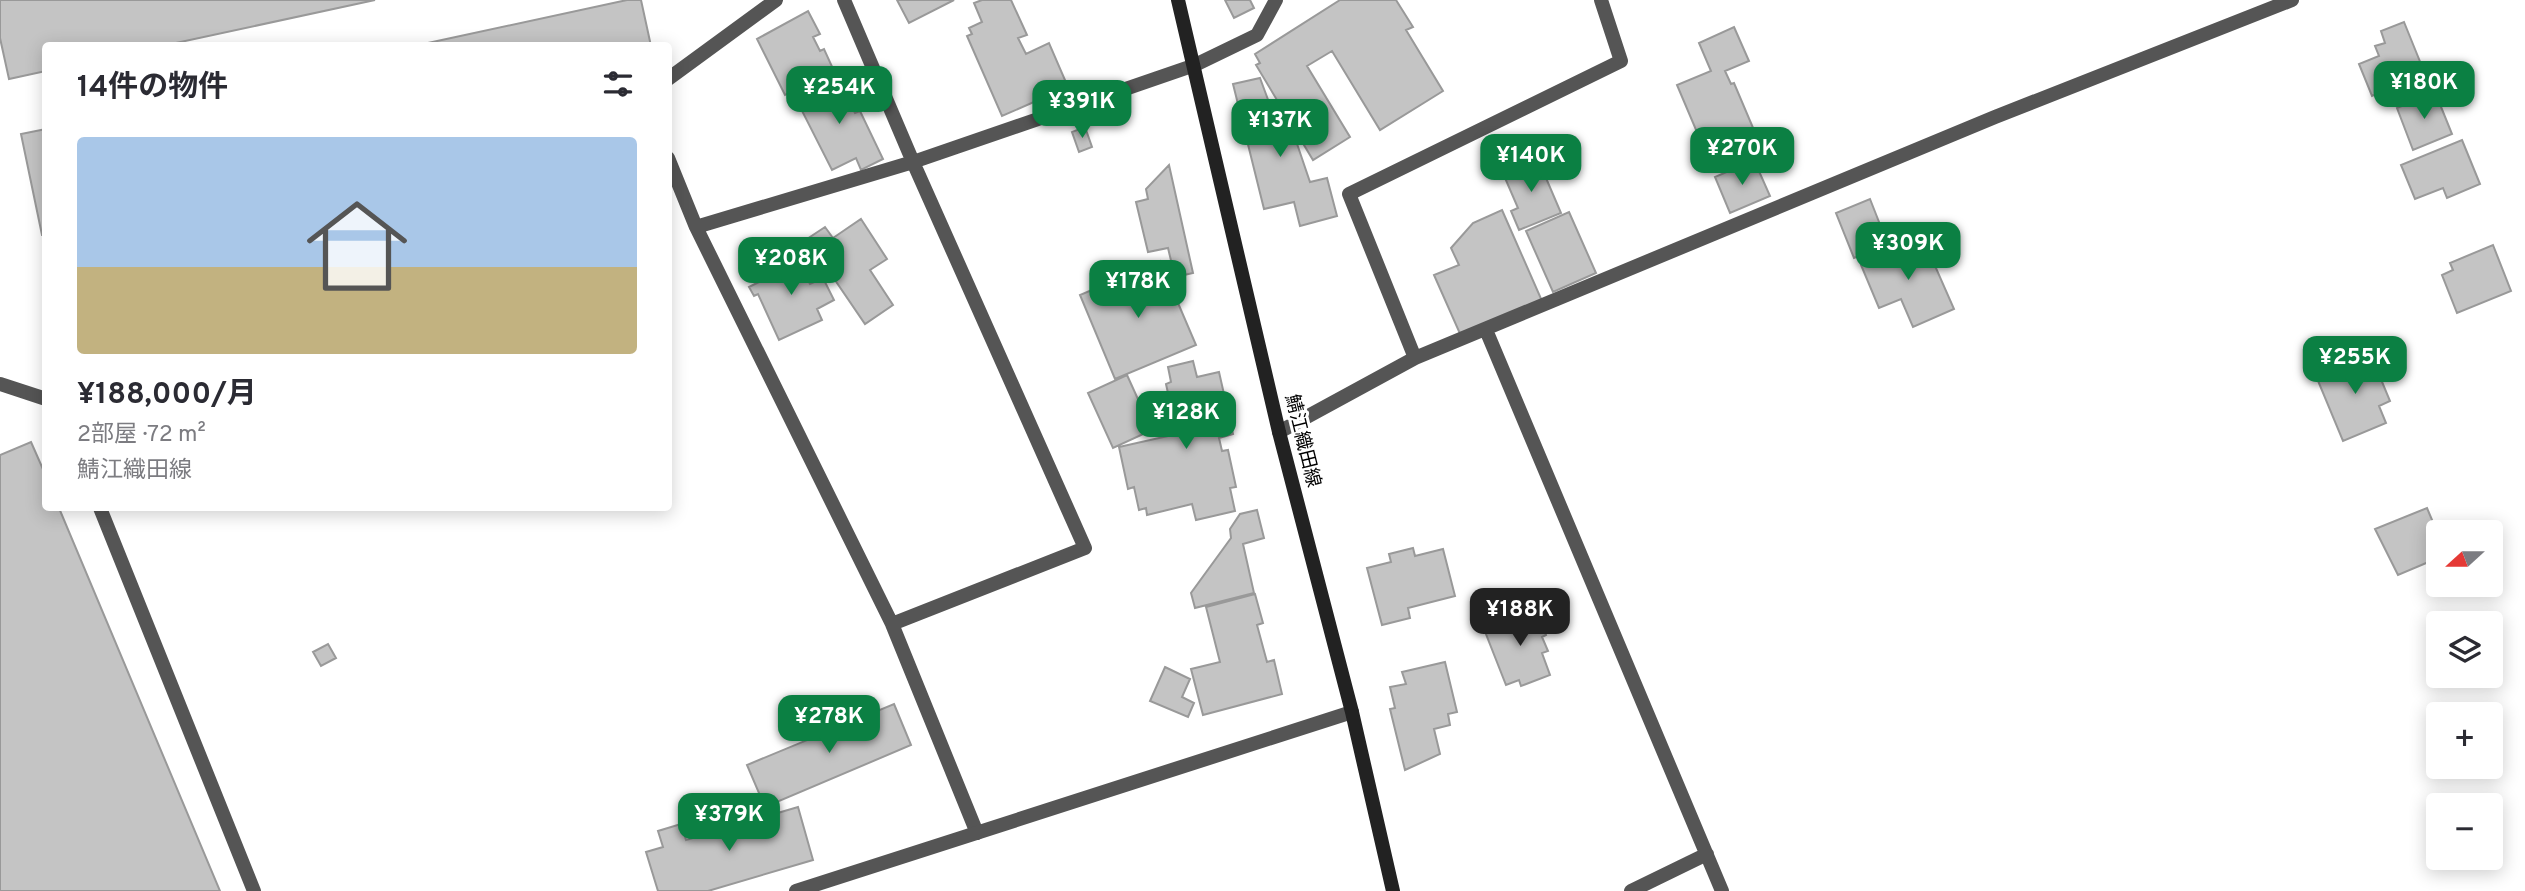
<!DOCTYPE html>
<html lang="ja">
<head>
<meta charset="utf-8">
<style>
	:root { --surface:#fff; --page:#f2f2f3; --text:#2b2b33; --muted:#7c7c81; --accent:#0b8043 }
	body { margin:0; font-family:Overpass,"Noto Sans JP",sans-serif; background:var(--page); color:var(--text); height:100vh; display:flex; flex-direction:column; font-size:26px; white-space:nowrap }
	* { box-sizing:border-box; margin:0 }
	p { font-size:23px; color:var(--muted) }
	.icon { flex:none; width:38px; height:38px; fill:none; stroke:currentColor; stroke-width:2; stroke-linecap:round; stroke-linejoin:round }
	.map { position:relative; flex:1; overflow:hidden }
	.sheet { position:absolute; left:42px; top:42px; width:630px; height:469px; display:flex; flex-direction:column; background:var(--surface); border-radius:7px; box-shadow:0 4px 18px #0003 }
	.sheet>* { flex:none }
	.needle { width:46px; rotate:249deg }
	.buttons { position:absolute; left:2426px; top:520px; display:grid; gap:14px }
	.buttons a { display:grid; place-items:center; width:77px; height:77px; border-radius:7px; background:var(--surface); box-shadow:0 4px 18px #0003; font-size:35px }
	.price { position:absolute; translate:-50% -60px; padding:0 16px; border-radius:14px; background:var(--accent); color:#fff; font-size:23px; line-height:46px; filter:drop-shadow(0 2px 4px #0008) }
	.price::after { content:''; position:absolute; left:50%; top:42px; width:21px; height:16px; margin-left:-10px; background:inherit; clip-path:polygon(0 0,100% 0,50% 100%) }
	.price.selected { background:#222; color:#fff }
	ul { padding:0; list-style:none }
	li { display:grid; align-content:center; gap:14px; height:371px; padding:0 35px }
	li span { display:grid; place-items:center; height:217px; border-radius:7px; color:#555 }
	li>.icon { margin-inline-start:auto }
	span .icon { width:126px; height:126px; fill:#fffc; stroke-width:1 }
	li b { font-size:30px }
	h2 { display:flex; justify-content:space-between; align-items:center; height:84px; padding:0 35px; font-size:30px }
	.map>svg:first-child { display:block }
	.building { fill:#c4c4c4; stroke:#999; stroke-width:2 }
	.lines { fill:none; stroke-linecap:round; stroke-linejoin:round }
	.minor { stroke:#555; stroke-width:14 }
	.tertiary { stroke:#555; stroke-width:14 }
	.secondary { stroke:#222; stroke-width:14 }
	.labels { text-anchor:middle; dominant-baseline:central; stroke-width:6; stroke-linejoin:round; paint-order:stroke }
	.street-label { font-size:19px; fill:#000; stroke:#fff }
</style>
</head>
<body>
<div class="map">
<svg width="2525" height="891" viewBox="0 0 2525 891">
	<rect width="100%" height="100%" fill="#fff"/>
	<!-- building -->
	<path class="building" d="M 0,0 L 375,0 L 162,46 L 46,46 L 46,71 L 9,79 L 0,38 Z
		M 627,0 L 641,0 L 651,46 L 414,46 Z
		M 897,0 L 954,0 L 909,23 Z
		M 982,0 L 1011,0 L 1027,35 L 1018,38 L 1026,54 L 1049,43 L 1068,87 L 1002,116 L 967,36 L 972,34 L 969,28 L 982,22 L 974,3 Z
		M 1225,0 L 1250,0 L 1254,8 L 1234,18 Z
		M 1340,0 L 1396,0 L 1413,27 L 1406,30 L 1443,91 L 1380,130 L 1332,51 L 1307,66 L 1350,137 L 1313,160 L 1256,65 L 1260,63 L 1255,54 Z
		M 808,11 L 820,34 L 813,37 L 820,51 L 824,49 L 834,71 L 785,95 L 757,39 Z
		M 2404,22 L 2425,74 L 2372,96 L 2359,64 L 2379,56 L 2375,46 L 2385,43 L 2381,31 Z
		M 1734,27 L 1749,61 L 1725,71 L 1731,84 L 1734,83 L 1762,149 L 1713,170 L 1677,85 L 1711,71 L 1699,43 Z
		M 844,74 L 852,88 L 840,94 L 844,103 L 849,101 L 855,113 L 860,111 L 883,159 L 861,170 L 856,158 L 832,170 L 797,101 Z
		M 1260,78 L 1270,105 L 1274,104 L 1277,118 L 1283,117 L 1288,134 L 1293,132 L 1310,182 L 1327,178 L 1337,216 L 1300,226 L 1294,202 L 1264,209 L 1233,84 Z
		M 2435,92 L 2452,134 L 2413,150 L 2397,108 Z
		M 1085,127 L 1092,147 L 1079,152 L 1072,132 Z
		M 46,129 L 46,235 L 42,235 L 21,134 Z
		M 2462,140 L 2480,184 L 2447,198 L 2443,188 L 2415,199 L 2401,165 Z
		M 1537,157 L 1561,213 L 1519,230 L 1511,211 L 1518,208 L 1502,171 Z
		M 1754,160 L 1770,196 L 1730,213 L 1715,177 Z
		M 1169,165 L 1193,273 L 1175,277 L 1168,248 L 1148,252 L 1136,202 L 1148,199 L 1146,189 Z
		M 1870,199 L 1888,245 L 1854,258 L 1836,213 Z
		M 1502,210 L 1542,301 L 1461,336 L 1434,275 L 1459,265 L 1451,248 L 1473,223 Z
		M 1569,212 L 1596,273 L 1553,292 L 1526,231 Z
		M 861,219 L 887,259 L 870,270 L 893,305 L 865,324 L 807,239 L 825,227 L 833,238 Z
		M 1907,239 L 1911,248 L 1919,245 L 1927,261 L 1932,259 L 1954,309 L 1913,327 L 1901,299 L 1879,308 L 1861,265 L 1881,256 L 1878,252 Z
		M 2493,245 L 2511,291 L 2457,313 L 2442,275 L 2453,270 L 2450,263 Z
		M 789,258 L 792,263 L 802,258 L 812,278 L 808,280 L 810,284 L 823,278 L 834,300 L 817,309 L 822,320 L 779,340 L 758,294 L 754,296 L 749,287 L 759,282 L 755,274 Z
		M 1160,261 L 1196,345 L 1115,379 L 1080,295 Z
		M 2370,353 L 2390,401 L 2379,406 L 2386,423 L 2343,441 L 2316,376 Z
		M 1193,361 L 1197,377 L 1219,372 L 1233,434 L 1219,438 L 1222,451 L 1228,450 L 1236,487 L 1230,488 L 1235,511 L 1196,520 L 1192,504 L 1147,515 L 1146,508 L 1139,510 L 1134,487 L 1128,489 L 1119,447 L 1177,434 L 1166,384 L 1171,382 L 1168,367 Z
		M 1127,375 L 1152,430 L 1113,448 L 1088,393 Z
		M 31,442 L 46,476 L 46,508 L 59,508 L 220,891 L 0,891 L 0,455 Z
		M 2427,508 L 2438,534 L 2438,558 L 2398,575 L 2375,529 Z
		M 1257,510 L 1264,538 L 1243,544 L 1254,593 L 1195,608 L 1191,593 L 1231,538 L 1230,529 L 1240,514 Z
		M 1413,548 L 1415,556 L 1443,549 L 1455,596 L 1408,608 L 1410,618 L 1382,625 L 1367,568 L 1391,562 L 1389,554 Z
		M 1255,594 L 1263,623 L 1257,625 L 1267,662 L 1274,660 L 1282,694 L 1203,715 L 1191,669 L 1220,662 L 1206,607 Z
		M 1536,609 L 1546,635 L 1542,637 L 1548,651 L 1542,653 L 1550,675 L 1521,686 L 1519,680 L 1506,685 L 1484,629 Z
		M 328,644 L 336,658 L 321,666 L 313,652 Z
		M 1445,662 L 1457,712 L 1448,714 L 1450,725 L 1434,729 L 1440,754 L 1405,770 L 1390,709 L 1395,708 L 1390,687 L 1406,684 L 1402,672 Z
		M 1165,667 L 1190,679 L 1182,697 L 1194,703 L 1188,717 L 1150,701 Z
		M 894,704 L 911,745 L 765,807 L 747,765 Z
		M 798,807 L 813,860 L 708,891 L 658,891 L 646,852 L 663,847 L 658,831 L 681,824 L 686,840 Z"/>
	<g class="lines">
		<!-- minor -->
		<path class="minor" d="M 844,0 L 913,162 L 1085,548 L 892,624
			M 668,79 L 776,0
			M 668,158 L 696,227 L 892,624 L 977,833
			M 696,227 L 913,162 L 1195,65 L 1257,35 L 1276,0
			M 1486,330 L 1722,891
			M 1415,358 L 1349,194 L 1621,61 L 1601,0
			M 0,384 L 46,399
			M 1279,432 L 1415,358 L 1995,117 L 2292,0
			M 100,508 L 254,891
			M 1631,891 L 1707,854"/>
		<!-- tertiary -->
		<path class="tertiary" d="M 796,891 L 1352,712"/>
		<!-- secondary -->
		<path class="secondary" d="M 1178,0 L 1279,432 L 1352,712 L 1393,891"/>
	</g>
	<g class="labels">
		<!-- street labels -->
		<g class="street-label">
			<text transform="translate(1302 441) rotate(76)">鯖江織田線</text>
		</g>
	</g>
</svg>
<div class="buttons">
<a><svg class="needle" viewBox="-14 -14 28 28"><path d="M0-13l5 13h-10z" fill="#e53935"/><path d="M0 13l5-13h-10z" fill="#7c7c81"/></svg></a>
<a><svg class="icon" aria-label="layers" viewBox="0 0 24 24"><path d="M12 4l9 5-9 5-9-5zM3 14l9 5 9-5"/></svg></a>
<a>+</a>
<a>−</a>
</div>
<b class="price" style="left:2424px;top:121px">¥180K</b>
<b class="price" style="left:839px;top:126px">¥254K</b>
<b class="price" style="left:1082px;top:140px">¥391K</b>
<b class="price" style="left:1280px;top:159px">¥137K</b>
<b class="price" style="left:1742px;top:187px">¥270K</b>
<b class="price" style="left:1531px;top:194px">¥140K</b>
<b class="price" style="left:1908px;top:282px">¥309K</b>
<b class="price" style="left:791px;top:297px">¥208K</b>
<b class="price" style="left:1138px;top:320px">¥178K</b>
<b class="price" style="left:2355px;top:396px">¥255K</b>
<b class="price" style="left:1186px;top:451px">¥128K</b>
<b class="price selected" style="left:1520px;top:648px">¥188K</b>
<b class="price" style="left:829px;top:755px">¥278K</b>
<b class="price" style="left:729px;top:853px">¥379K</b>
<section class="sheet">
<h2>14件の物件<svg class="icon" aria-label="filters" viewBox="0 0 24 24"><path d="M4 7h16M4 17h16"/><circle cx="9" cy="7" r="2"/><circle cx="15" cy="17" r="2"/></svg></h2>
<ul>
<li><span style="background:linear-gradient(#a9c7e8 60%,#c2b280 0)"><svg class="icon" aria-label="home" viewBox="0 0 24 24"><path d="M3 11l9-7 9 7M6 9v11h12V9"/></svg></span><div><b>¥188,000/月</b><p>2部屋 · 72 m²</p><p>鯖江織田線</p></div></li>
</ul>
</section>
</div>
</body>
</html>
